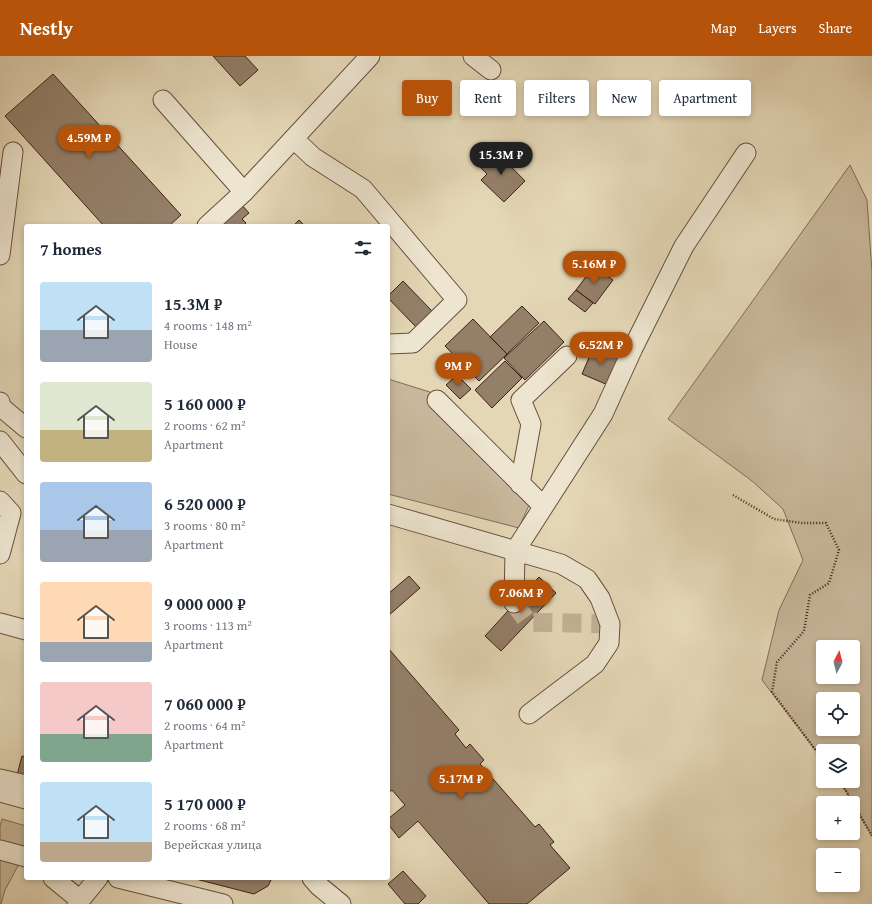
<!DOCTYPE html>
<html lang="en">
<head>
<meta charset="utf-8">
<style>
	:root { --surface:#fff; --page:#f2f2f3; --text:#1f2937; --muted:#747a83; --accent:#b45309 }
	body { margin:0; font-family:"Gentium Book Plus",serif; background:var(--page); color:var(--text); height:100vh; display:flex; flex-direction:column; font-size:15px; white-space:nowrap }
	* { box-sizing:border-box; margin:0 }
	p { font-size:13px; color:var(--muted) }
	.icon { flex:none; width:22px; height:22px; fill:none; stroke:currentColor; stroke-width:2; stroke-linecap:round; stroke-linejoin:round }
	.map { position:relative; flex:1; overflow:hidden }
	.details { position:absolute; left:24px; top:168px; width:366px; height:656px; display:flex; flex-direction:column; background:var(--surface); border-radius:4px; box-shadow:0 2px 6px #0003 }
	.details>* { flex:none }
	.guide { position:absolute; left:402px; top:24px; width:380px; height:36px; display:flex; gap:8px }
	.needle { width:26px; rotate:7deg }
	.fabs { position:absolute; left:816px; top:584px; display:grid; gap:8px }
	.fabs a { display:grid; place-items:center; width:44px; height:44px; border-radius:4px; background:var(--surface); box-shadow:0 2px 6px #0003; font-size:20px }
	.price { position:absolute; translate:-50% -34px; padding:0 9px; border-radius:14px; background:var(--accent); color:#fff; font-size:13px; line-height:26px; filter:drop-shadow(0 1px 2px #0008) }
	.price::after { content:''; position:absolute; left:50%; top:24px; width:12px; height:9px; margin-left:-6px; background:inherit; clip-path:polygon(0 0,100% 0,50% 100%) }
	.price.current { background:#222; color:#fff }
	ul { padding:0; list-style:none }
	li { display:flex; align-items:center; gap:12px; height:100px; padding:0 16px }
	li span { display:grid; place-items:center; flex:none; width:112px; height:80px; border-radius:4px; color:#555 }
	li>.icon { margin-inline-start:auto }
	span .icon { width:48px; height:48px; fill:#fffc; stroke-width:1 }
	li b { font-size:17px }
	h2 { display:flex; justify-content:space-between; align-items:center; height:48px; padding:0 16px; font-size:17px }
	.tag { padding:0 14px; border-radius:4px; background:var(--surface); box-shadow:0 2px 6px #0003; font-size:14px; line-height:36px }
	.tag.current { background:var(--accent); color:#fff }
	header { display:flex; align-items:center; gap:24px; box-sizing:border-box; height:56px; padding:0 20px; background:var(--accent); color:#fff }
	header strong { font-size:19px }
	nav { display:flex; gap:22px; margin-inline-start:auto; font-size:14px }
	.map>svg:first-child { display:block }
	.green { fill:#c8b89b; stroke:#836c58; fill-rule:evenodd }
	.building { fill:#947f69; stroke:#3e2016 }
	.lines { fill:none; stroke-linecap:round; stroke-linejoin:round }
	.minor-tunnel { stroke:#c3b296; stroke-width:19; stroke-dasharray:19 10; stroke-linecap:butt }
	.minor-casing { stroke:#684e3e; stroke-width:21 }
	.path { stroke:#3e2016; stroke-width:2.5; stroke-dasharray:1 2; stroke-linecap:butt }
	.minor { stroke:#ede5d0; stroke-width:19 }
</style>
</head>
<body>
<header>
<strong>Nestly</strong>
<nav><a>Map</a><a>Layers</a><a>Share</a></nav>
</header>
<div class="map">
<svg width="872" height="848" viewBox="0 0 872 848">
	<rect width="100%" height="100%" fill="#e4d7b6"/>
	<filter id="stains"><feTurbulence type="fractalNoise" baseFrequency=".005" numOctaves="4"/><feColorMatrix values="0 0 0 0 .2 0 0 0 0 .09 0 0 0 0 .02 0 0 0 .5 -.17"/></filter>
	<radialGradient id="worn" r=".72"><stop offset=".6" stop-color="#630" stop-opacity="0"/><stop offset="1" stop-color="#630" stop-opacity=".3"/></radialGradient>
	<!-- green -->
	<path class="green" d="M 850,109 L 867,144 L 872,216 L 872,780 L 846,735 L 839,725 L 853,725 L 853,695 L 823,695 L 823,704 L 762,624 L 779,554 L 803,504 L 783,453 L 752,425 L 668,363 ZM 823,591 L 853,591 L 853,621 L 823,621 ZM 823,643 L 853,643 L 853,673 L 823,673 Z
		M 388,323 L 430,336 L 437,344 L 533,440 L 519,472 L 388,438 Z
		M 2,763 L 26,770 L 26,795 L 5,834 L 1,848 L 0,848 L 0,770 Z"/>
	<!-- building -->
	<path class="building" d="M 213,0 L 245,0 L 258,14 L 240,30 Z
		M 53,18 L 181,159 L 169,170 L 104,170 L 5,60 Z
		M 495,94 L 525,125 L 504,146 L 481,124 L 487,118 L 479,110 Z
		M 241,148 L 249,157 L 242,163 L 246,167 L 243,170 L 218,170 Z
		M 299,164 L 305,170 L 293,170 Z
		M 594,210 L 613,224 L 595,248 L 576,234 Z
		M 403,225 L 432,255 L 416,271 L 388,242 L 388,240 Z
		M 576,234 L 593,247 L 585,256 L 568,243 Z
		M 522,250 L 539,267 L 507,298 L 490,281 Z
		M 473,263 L 507,298 L 479,325 L 445,290 Z
		M 544,265 L 564,286 L 525,324 L 504,302 Z
		M 594,290 L 620,301 L 608,329 L 582,318 Z
		M 505,305 L 522,322 L 492,352 L 475,334 Z
		M 457,319 L 471,333 L 460,343 L 446,329 Z
		M 409,520 L 420,532 L 388,560 L 388,538 Z
		M 539,521 L 556,537 L 501,595 L 485,580 Z
		M 388,592 L 459,674 L 455,678 L 466,692 L 470,688 L 484,704 L 480,708 L 535,771 L 539,768 L 554,786 L 550,789 L 570,812 L 527,848 L 489,848 L 418,765 L 399,782 L 388,768 L 388,763 L 405,749 L 392,734 L 388,737 Z
		M 22,700 L 26,701 L 26,726 L 16,723 Z
		M 403,815 L 426,840 L 418,848 L 405,848 L 388,828 Z
		M 192,822 L 272,822 L 268,830 L 254,838 Z"/>
	<g class="lines">
		<!-- minor-tunnel -->
		<path class="minor-tunnel" d="M 514,547 L 528,566 L 610,568"/>
		<!-- minor casing -->
		<g class="minor-casing">
			<path id="minor" d="M 473,0 L 491,14
				M 163,44 L 244,136
				M 294,83 L 313,101 L 363,133 L 457,244 L 413,287 L 388,288
				M 207,170 L 244,136 L 370,0
				M 0,199 L 13,96
				M 437,344 L 543,450
				M 0,346 L 1,351 L 26,372
				M 0,385 L 26,418
				M 520,428 L 531,368 L 521,344 L 567,300
				M 0,445 L 11,457 L 0,498
				M 388,458 L 561,508 L 587,523 L 600,542 L 610,568 L 609,587 L 595,608 L 529,658
				M 514,547 L 515,495 L 603,358 L 633,292 L 684,190 L 746,97
				M 0,567 L 26,574
				M 0,723 L 26,729
				M 0,736 L 26,743
				M 0,794 L 26,801
				M 53,822 L 80,844
				M 118,822 L 223,848
				M 312,822 L 319,830 L 341,848
				M 77,848 L 98,822"/>
		</g>
		<!-- path -->
		<path class="path" d="M 733,439 L 774,463 L 802,467 L 826,467 L 839,494 L 829,527 L 810,539 L 804,575 L 777,606 L 772,636 L 823,704
			M 839,725 L 846,735 L 872,780"/>
		<!-- minor -->
		<use href="#minor" class="minor"/>
	</g>
	<rect width="100%" height="100%" filter="url(#stains)"/>
	<rect width="100%" height="100%" fill="url(#worn)"/>
</svg>
<div class="fabs">
<a><svg class="needle" viewBox="-14 -14 28 28"><path d="M0-13l5 13h-10z" fill="#e53935"/><path d="M0 13l5-13h-10z" fill="#747a83"/></svg></a>
<a><svg class="icon" aria-label="locate" viewBox="0 0 24 24"><circle cx="12" cy="12" r="6"/><path d="M12 2v4M12 18v4M2 12h4M18 12h4"/></svg></a>
<a><svg class="icon" aria-label="layers" viewBox="0 0 24 24"><path d="M12 4l9 5-9 5-9-5zM3 14l9 5 9-5"/></svg></a>
<a>+</a>
<a>−</a>
</div>
<b class="price" style="left:89px;top:103px">4.59M ₽</b>
<b class="price current" style="left:501px;top:120px">15.3M ₽</b>
<b class="price" style="left:594px;top:229px">5.16M ₽</b>
<b class="price" style="left:601px;top:310px">6.52M ₽</b>
<b class="price" style="left:458px;top:331px">9M ₽</b>
<b class="price" style="left:521px;top:558px">7.06M ₽</b>
<b class="price" style="left:461px;top:744px">5.17M ₽</b>
<div class="guide">
<a class="tag current">Buy</a>
<a class="tag">Rent</a>
<a class="tag">Filters</a>
<a class="tag">New</a>
<a class="tag">Apartment</a>
</div>
<section class="details">
<h2>7 homes<svg class="icon" aria-label="filters" viewBox="0 0 24 24"><path d="M4 7h16M4 17h16"/><circle cx="9" cy="7" r="2"/><circle cx="15" cy="17" r="2"/></svg></h2>
<ul>
<li><span style="background:linear-gradient(#bfe0f5 60%,#9aa5b1 0)"><svg class="icon" aria-label="home" viewBox="0 0 24 24"><path d="M3 11l9-7 9 7M6 9v11h12V9"/></svg></span><div><b>15.3M ₽</b><p>4 rooms · 148 m²</p><p>House</p></div></li>
<li><span style="background:linear-gradient(#dfe7d0 60%,#c2b280 0)"><svg class="icon" aria-label="home" viewBox="0 0 24 24"><path d="M3 11l9-7 9 7M6 9v11h12V9"/></svg></span><div><b>5 160 000 ₽</b><p>2 rooms · 62 m²</p><p>Apartment</p></div></li>
<li><span style="background:linear-gradient(#a9c7e8 60%,#9aa5b1 0)"><svg class="icon" aria-label="home" viewBox="0 0 24 24"><path d="M3 11l9-7 9 7M6 9v11h12V9"/></svg></span><div><b>6 520 000 ₽</b><p>3 rooms · 80 m²</p><p>Apartment</p></div></li>
<li><span style="background:linear-gradient(#ffd9b3 75%,#9aa5b1 0)"><svg class="icon" aria-label="home" viewBox="0 0 24 24"><path d="M3 11l9-7 9 7M6 9v11h12V9"/></svg></span><div><b>9 000 000 ₽</b><p>3 rooms · 113 m²</p><p>Apartment</p></div></li>
<li><span style="background:linear-gradient(#f6c9c9 65%,#7fa58c 0)"><svg class="icon" aria-label="home" viewBox="0 0 24 24"><path d="M3 11l9-7 9 7M6 9v11h12V9"/></svg></span><div><b>7 060 000 ₽</b><p>2 rooms · 64 m²</p><p>Apartment</p></div></li>
<li><span style="background:linear-gradient(#bfe0f5 75%,#b9a48a 0)"><svg class="icon" aria-label="home" viewBox="0 0 24 24"><path d="M3 11l9-7 9 7M6 9v11h12V9"/></svg></span><div><b>5 170 000 ₽</b><p>2 rooms · 68 m²</p><p>Верейская улица</p></div></li>
</ul>
</section>
</div>
</body>
</html>
